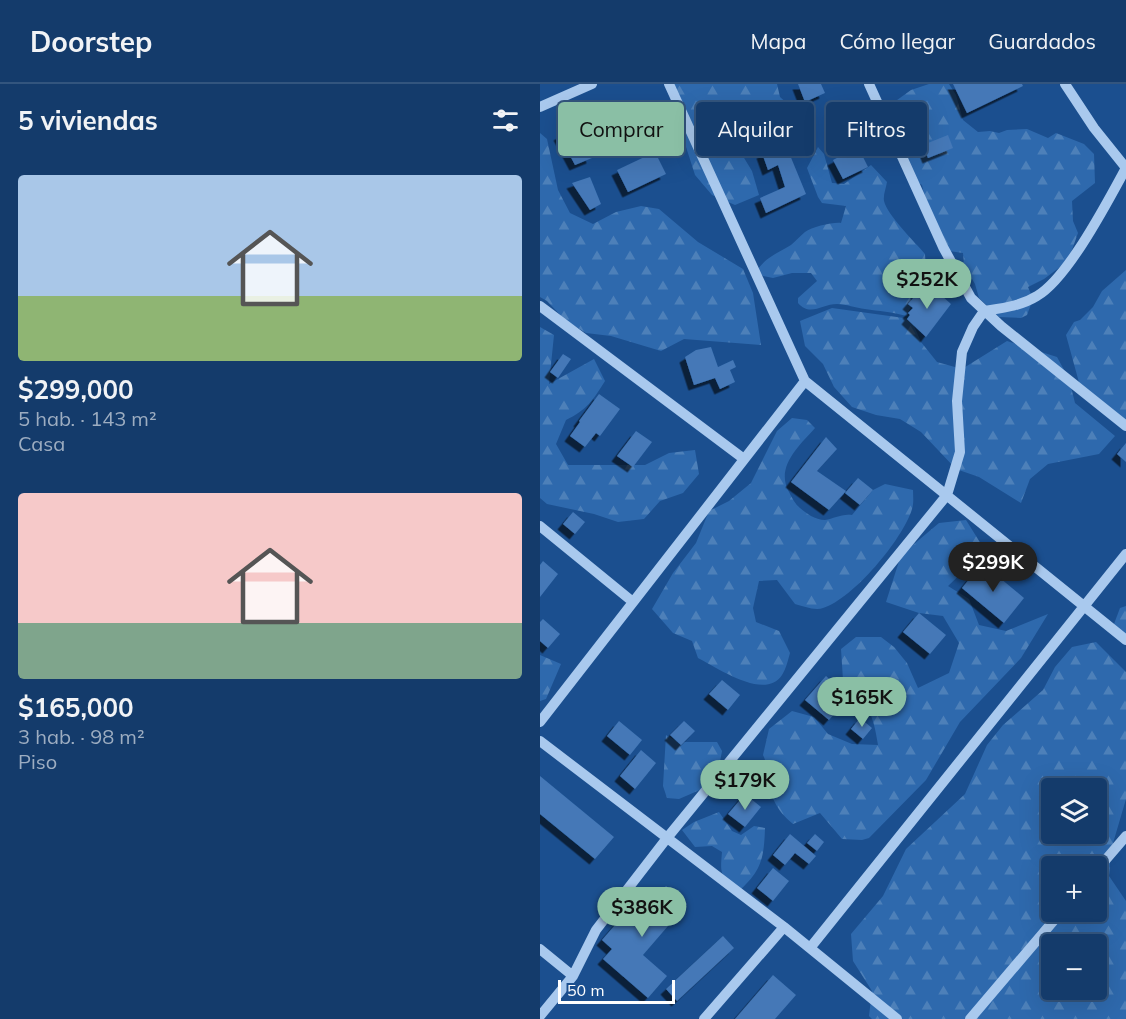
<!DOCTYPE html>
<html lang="es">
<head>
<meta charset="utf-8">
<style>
	:root { --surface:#143b6b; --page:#214673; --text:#f1f3f6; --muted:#9dadc1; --line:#33557e; --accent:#8abfa5 }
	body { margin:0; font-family:Mulish,sans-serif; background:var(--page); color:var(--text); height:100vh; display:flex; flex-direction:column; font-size:22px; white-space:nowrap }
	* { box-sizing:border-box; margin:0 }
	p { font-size:20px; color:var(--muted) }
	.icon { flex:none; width:33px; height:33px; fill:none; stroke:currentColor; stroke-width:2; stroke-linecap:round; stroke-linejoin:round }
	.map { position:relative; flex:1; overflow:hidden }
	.side { display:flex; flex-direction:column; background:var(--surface); width:540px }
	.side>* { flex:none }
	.top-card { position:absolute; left:18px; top:18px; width:477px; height:54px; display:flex; gap:12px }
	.tools { position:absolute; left:501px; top:694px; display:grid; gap:12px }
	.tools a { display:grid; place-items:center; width:66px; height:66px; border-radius:6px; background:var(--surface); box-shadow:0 6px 24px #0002,0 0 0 2px var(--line); font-size:30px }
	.scale { position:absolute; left:18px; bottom:15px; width:117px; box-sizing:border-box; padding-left:6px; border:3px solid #fff; border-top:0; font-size:16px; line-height:21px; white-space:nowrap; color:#fff; -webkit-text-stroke:4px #1b4f8f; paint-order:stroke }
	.price { position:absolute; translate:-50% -51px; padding:0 14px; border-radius:21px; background:var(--accent); color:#111; font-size:20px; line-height:39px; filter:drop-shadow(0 2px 3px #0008) }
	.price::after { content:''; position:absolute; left:50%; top:36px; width:18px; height:14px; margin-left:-9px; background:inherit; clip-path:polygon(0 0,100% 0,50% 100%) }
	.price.current { background:#222; color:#fff }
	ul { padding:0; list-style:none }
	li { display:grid; align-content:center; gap:12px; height:318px; padding:0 18px }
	li span { display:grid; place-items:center; height:186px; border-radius:6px; color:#555 }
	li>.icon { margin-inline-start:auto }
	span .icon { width:108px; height:108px; fill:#fffc; stroke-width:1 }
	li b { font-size:26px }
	h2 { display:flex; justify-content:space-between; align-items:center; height:72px; padding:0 18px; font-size:26px }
	.pill { padding:0 21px; border-radius:6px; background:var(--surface); box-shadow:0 6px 24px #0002,0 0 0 2px var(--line); font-size:21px; line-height:54px }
	.pill.current { background:var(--accent); color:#111 }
	header { display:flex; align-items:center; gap:36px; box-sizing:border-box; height:84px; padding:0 30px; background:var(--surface); border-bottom:2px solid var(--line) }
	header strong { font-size:28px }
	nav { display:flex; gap:33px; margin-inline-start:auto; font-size:21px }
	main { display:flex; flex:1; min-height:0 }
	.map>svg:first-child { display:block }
	.forest { fill:url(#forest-firs); fill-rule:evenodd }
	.building { fill:#4478b7; filter:url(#shadow) }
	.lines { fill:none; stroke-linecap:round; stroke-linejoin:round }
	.minor { stroke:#a9c9ee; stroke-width:10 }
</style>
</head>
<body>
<header>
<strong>Doorstep</strong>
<nav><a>Mapa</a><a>Cómo llegar</a><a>Guardados</a></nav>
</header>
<main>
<section class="side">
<h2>5 viviendas<svg class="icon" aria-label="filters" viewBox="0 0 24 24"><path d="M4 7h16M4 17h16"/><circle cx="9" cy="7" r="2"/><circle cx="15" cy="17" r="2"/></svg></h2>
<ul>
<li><span style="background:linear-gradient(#a9c7e8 65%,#8fb573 0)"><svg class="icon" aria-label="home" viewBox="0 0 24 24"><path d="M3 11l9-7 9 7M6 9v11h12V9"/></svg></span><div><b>$299,000</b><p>5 hab. · 143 m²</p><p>Casa</p></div></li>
<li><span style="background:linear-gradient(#f6c9c9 70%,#7fa58c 0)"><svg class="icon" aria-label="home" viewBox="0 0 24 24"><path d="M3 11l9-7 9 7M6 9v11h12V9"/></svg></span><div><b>$165,000</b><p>3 hab. · 98 m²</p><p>Piso</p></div></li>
</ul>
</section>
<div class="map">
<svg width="586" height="935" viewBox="0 0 586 935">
	<defs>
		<pattern id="forest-firs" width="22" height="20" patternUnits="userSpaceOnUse" patternTransform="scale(1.5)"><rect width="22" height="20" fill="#2e69ad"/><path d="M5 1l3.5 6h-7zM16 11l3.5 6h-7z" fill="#4d80b9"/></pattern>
		<filter id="shadow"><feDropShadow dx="-5.5" dy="5.5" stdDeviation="0" flood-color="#0009"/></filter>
	</defs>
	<rect width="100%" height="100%" fill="#1b4f8f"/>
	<!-- forest -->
	<path class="forest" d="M 125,0 L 237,0 L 240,13 L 259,30 L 258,56 L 234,51 L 228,25 L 198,64 L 212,87 L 219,111 L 195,121 L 172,111 L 155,91 L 139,41 L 140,32 Z
		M 389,0 L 409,0 L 416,11 L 423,36 L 438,48 L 450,47 L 459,49 L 467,46 L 487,45 L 508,54 L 516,49 L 544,60 L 554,70 L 555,99 L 532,117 L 533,137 L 538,149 L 528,177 L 504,195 L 488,203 L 493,215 L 487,231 L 481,234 L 459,233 L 439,214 L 435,200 L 424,181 L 423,169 L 409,167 L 384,110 L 382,101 L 374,96 L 345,28 L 346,24 L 371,6 Z
		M 0,49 L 7,55 L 18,106 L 30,129 L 53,140 L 76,128 L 101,122 L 119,125 L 158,158 L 203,185 L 213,209 L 221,261 L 144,255 L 121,267 L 71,252 L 46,249 L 25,236 L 7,217 L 0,213 Z
		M 278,63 L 284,70 L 292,99 L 304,100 L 331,81 L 347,98 C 346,104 343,111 344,117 C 347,131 375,158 385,170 L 386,187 L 381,194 L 366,203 L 372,219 L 367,232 C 352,228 339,227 325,225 C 316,224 306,220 297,220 C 282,220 270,233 258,219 L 258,214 L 277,197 L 271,189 L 252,189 L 233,194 L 214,190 C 226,173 234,171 251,161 C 256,157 260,152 265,148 C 272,143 293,138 301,139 L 306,122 L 282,119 L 278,113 L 267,84 Z
		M 586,186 L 586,338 L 540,302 L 526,251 L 534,238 L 540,236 L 553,223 L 562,207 Z
		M 292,224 L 371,235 L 381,258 L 397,278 L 422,285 L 467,257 L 517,273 L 529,295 L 535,319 L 575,352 L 559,370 L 508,380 L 490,395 L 481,419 L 439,393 L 416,385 L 381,348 L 360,335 L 336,331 L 312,323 L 294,303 L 283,280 L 265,262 L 260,237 Z
		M 0,243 L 14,251 L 9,300 L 54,275 L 65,297 C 53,316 47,326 26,336 L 16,360 L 28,381 L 105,381 L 129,369 L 155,366 L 159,390 L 143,409 L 120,417 L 104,435 L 78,438 L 54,430 L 7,420 L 0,414 Z
		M 252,334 L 267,336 L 275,344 C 259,362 235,383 249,408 C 252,414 255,420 260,424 C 266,429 275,436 285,436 C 294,435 300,430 312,431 L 333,406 L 345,400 L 373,406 C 373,412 374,419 372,425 C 363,455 313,515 283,524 C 275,527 263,522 255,520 L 237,496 L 219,497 L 213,524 L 216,538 L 239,547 L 250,569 C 248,576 246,585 242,591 C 225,617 178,584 158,574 L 152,557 L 133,549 L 112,525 L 133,489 L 156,459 L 169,427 L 189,417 L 211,399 L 237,347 Z
		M 426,436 L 441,460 L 435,476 L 408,502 L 429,515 L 439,541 L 466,547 L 508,530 L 481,574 L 420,638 L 386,696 L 329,754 L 322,756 L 302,755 L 280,729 L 253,740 C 236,726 230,712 227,690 C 225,683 227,678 223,671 L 229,645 L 252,627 L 274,633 L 288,650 L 312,660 L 338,661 C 333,628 328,620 303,596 L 301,565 L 316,553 L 341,553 L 354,563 L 367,579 L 378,604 L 409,589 L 419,559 L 403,532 L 379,529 L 346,518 L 361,471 L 399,439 Z
		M 586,522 L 586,553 L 574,540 L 580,524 Z
		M 556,558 L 586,588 L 586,715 L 571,766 L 569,792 L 586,817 L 586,935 L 332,935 L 329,932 L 332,907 L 313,877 L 311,850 L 343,812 L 366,765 L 425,710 L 447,661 L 463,641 L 503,606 L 515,583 L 532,563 ZM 512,705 L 556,705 L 556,750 L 512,750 ZM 512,783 L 556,783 L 556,828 L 512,828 ZM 512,861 L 556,861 L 556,906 L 512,906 Z
		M 0,571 L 21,580 L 6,615 L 0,617 Z
		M 126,651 L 138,658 L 177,658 L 182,667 L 178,688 L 169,702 L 139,715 L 127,714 L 123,702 Z
		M 179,728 L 192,747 L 201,751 L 214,742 L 225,744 C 224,773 222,786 200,806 C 180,791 180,792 182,768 L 172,762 L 155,763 L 142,746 L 154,738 Z"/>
	<!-- building -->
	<path class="building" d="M 258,0 L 281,0 L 285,9 L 265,18 Z
		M 413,0 L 482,0 L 483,2 L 427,29 Z
		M 76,24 L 89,50 L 71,58 L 61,31 Z
		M 42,39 L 52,74 L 35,81 L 19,51 Z
		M 408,51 L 413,64 L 388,74 L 383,61 Z
		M 245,59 L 266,110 L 226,129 L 220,114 L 245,103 L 238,81 L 228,86 L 222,69 Z
		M 318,63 L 328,83 L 303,95 L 293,76 Z
		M 115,68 L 126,90 L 88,108 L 77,86 Z
		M 50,93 L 61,120 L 50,126 L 32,99 Z
		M 384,201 L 390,206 L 392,203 L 411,220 L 386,253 L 367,235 L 370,231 L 368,229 L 373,224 L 368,220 Z
		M 171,263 L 178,283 L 193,276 L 196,283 L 190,286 L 195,298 L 180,305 L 175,294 L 154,301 L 145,273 L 156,266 Z
		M 23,270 L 31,275 L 18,294 L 10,288 Z
		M 59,310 L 80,325 L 60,352 L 56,349 L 45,363 L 30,352 L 40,338 L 39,337 Z
		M 96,347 L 112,358 L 93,383 L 77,372 Z
		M 286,353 L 297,365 L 277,387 L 306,407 L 289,426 L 251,398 Z
		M 586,359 L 586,378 L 577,370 Z
		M 318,394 L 333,406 L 320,421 L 305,409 Z
		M 33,428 L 45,438 L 35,450 L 23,440 Z
		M 3,477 L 18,490 L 0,513 L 0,481 Z
		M 442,479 L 484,514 L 464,539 L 422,504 Z
		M 379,529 L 406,551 L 390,570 L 363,548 Z
		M 3,535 L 20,550 L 8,564 L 0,557 L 0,538 Z
		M 286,592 L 309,613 L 289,636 L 265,616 Z
		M 182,596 L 200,611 L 188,626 L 169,610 Z
		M 320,634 L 332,644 L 323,655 L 311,645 Z
		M 79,637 L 102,656 L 90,671 L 67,652 Z
		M 144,637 L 155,647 L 141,661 L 130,651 Z
		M 101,666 L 116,679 L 95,705 L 80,692 Z
		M 0,692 L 74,753 L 55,775 L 0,730 Z
		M 205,710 L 221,723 L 205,743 L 188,730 Z
		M 250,750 L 276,772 L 269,780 L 255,769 L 245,781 L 233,771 Z
		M 275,750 L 284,758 L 277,767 L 267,759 Z
		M 233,784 L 249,797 L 233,817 L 217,804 Z
		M 126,802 L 147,820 L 103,871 L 127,892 L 108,914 L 63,875 L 72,865 L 62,856 L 107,804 L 117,812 Z
		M 183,852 L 194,864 L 137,917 L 126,905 Z
		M 233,891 L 256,911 L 235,935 L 195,935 Z"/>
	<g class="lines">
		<!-- minor -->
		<path class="minor" d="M 129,0 L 265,297 L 586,556
			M 329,0 L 403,163 L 431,214 L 461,242 L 586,342
			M 525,0 L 554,44 L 586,84
			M 0,23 L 52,0
			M 0,222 L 204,375
			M 0,442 L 93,518
			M 0,638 L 265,297
			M 0,657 L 244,843 L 357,935
			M 556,787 L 586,752
			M 270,864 L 586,470
			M 0,865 L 33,892
			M 0,932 L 33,892 L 56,846 L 127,754 L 407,411 L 420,368 L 417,317 L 422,268 L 433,243 L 444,227 C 463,224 481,222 497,212 C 528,194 568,117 586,84
			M 164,935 L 244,843
			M 430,935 L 521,828"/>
	</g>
</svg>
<div class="tools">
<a><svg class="icon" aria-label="layers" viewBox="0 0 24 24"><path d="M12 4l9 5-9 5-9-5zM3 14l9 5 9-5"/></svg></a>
<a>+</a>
<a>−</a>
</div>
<div class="scale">50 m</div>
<b class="price" style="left:387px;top:226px">$252K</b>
<b class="price current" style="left:453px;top:509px">$299K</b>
<b class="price" style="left:322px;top:644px">$165K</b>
<b class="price" style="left:205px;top:727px">$179K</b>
<b class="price" style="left:102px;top:854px">$386K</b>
<div class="top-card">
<a class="pill current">Comprar</a>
<a class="pill">Alquilar</a>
<a class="pill">Filtros</a>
</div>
</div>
</main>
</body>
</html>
